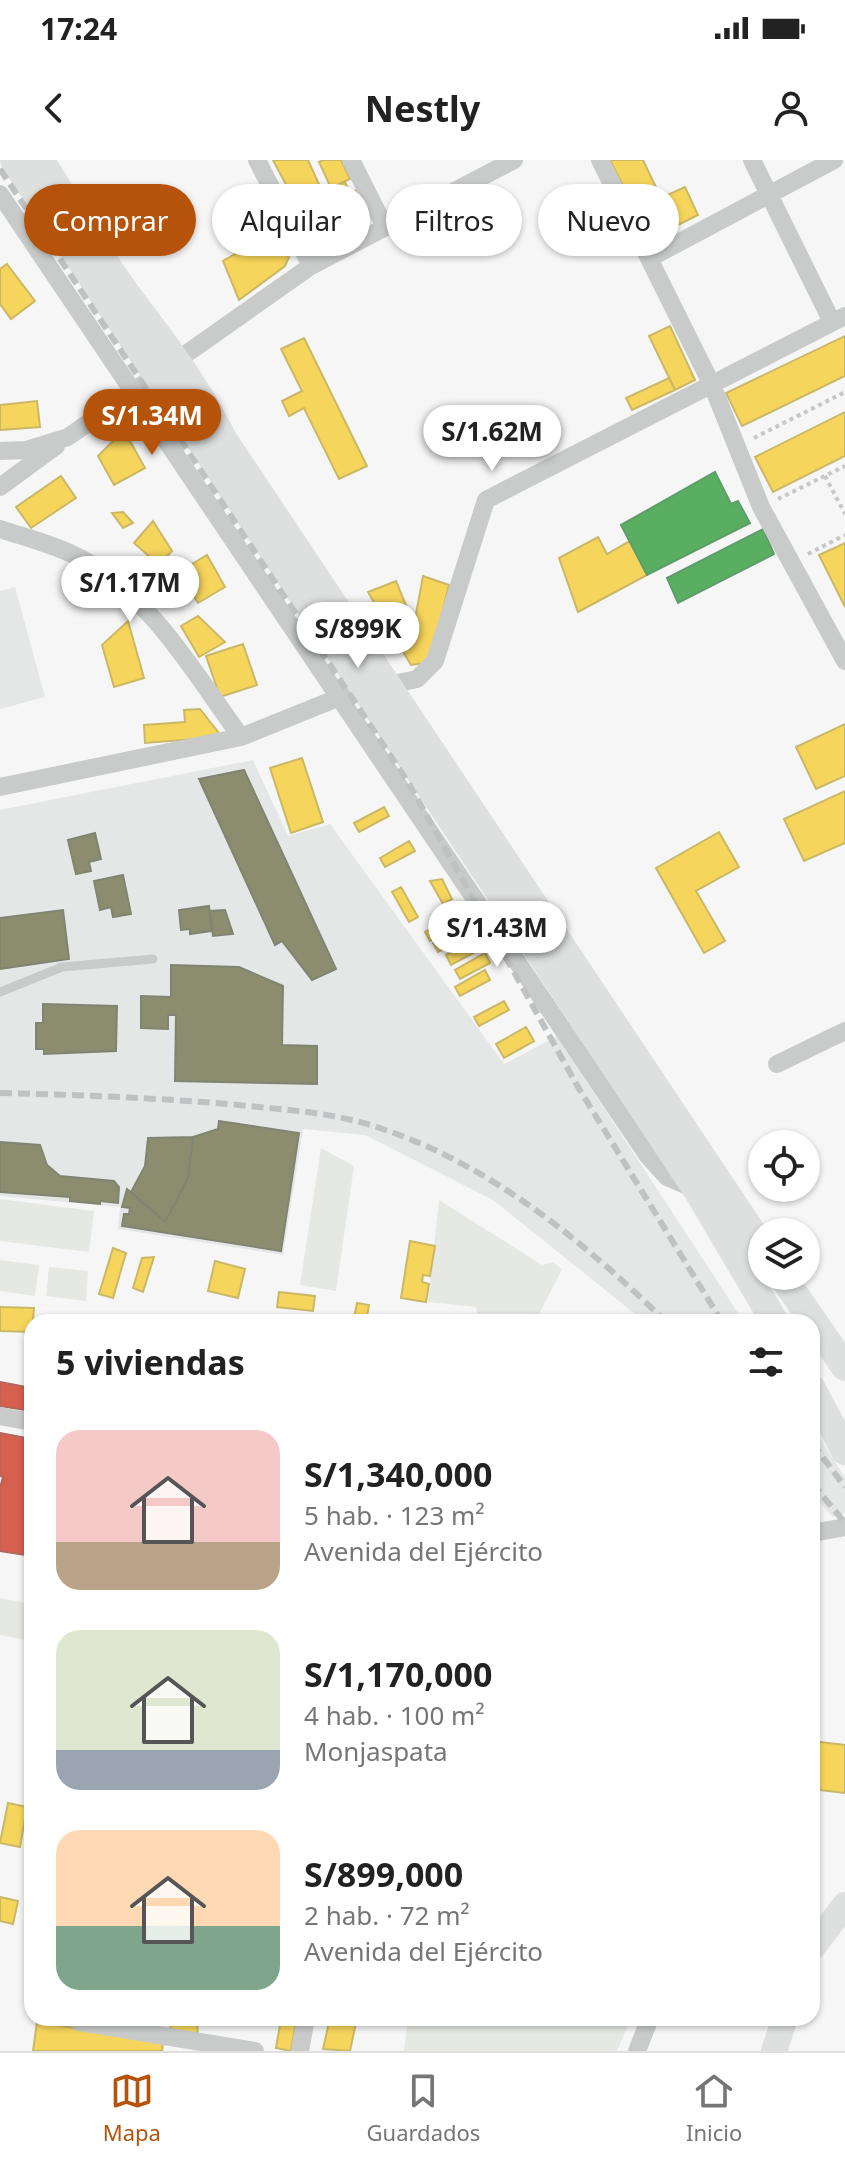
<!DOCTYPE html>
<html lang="es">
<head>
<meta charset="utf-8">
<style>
	:root { --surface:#fff; --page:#f6f6f6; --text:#222; --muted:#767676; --line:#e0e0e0; --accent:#b45309 }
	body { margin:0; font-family:"Noto Sans",sans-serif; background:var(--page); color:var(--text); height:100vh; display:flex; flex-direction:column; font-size:30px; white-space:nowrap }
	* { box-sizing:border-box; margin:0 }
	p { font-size:26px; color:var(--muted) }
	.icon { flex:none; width:44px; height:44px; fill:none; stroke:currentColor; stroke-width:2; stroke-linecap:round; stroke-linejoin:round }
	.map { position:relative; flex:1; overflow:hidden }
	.side { position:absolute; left:24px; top:1154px; width:796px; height:712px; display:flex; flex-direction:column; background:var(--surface); border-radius:24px; box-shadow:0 2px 6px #0004 }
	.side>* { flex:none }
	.hud { position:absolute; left:24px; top:24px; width:798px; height:72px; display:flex; gap:16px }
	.controls { position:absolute; left:748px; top:970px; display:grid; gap:16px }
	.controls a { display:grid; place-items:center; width:72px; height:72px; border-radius:50%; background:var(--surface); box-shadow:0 2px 6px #0004; font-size:40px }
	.price { position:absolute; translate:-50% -68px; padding:0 18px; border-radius:28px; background:#fff; color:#222; font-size:26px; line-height:52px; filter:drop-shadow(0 2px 4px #0008) }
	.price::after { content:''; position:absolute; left:50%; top:48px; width:24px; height:18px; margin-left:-12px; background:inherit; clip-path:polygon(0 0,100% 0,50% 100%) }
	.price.current { background:var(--accent); color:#fff }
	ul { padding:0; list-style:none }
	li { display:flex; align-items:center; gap:24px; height:200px; padding:0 32px }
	li span { display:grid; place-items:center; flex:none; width:224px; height:160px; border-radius:24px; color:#555 }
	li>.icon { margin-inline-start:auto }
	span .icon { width:96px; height:96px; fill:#fffc; stroke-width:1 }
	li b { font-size:34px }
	h2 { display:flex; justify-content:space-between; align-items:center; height:96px; padding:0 32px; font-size:34px }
	.pill { padding:0 28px; border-radius:36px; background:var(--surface); box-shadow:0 2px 6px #0004; font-size:28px; line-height:72px }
	.pill.current { background:var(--accent); color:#fff }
	.status { display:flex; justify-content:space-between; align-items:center; height:56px; padding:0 40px; background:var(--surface); direction:ltr }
	.status svg { height:22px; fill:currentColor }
	header { display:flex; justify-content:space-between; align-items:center; height:104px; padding:0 32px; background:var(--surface); font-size:36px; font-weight:700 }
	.tab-bar { display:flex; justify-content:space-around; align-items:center; height:112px; border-top:2px solid var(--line); background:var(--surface); font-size:22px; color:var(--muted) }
	.tab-bar a { display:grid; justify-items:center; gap:4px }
	.tab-bar .current { color:var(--accent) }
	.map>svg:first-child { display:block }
	.built { fill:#e5e7e6 }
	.green { fill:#e6e8e3 }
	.homes { fill:#f6d55c; stroke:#cab866; stroke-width:2 }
	.shops { fill:#d6604d; stroke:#b4675c; stroke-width:2 }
	.public { fill:#5aae61; stroke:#5d9d6a; stroke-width:2 }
	.industry { fill:#8c8c6e; stroke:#808573; stroke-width:2 }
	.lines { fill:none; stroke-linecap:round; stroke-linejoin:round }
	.path { stroke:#c6c7c8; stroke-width:4; stroke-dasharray:4 4; stroke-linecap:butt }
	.service { stroke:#c9cbcb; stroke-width:9 }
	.minor { stroke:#c9cbcb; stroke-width:18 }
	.secondary { stroke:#dedfdf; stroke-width:26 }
	.primary { stroke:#dedfdf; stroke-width:28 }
	.rail { stroke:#bfc1c2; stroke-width:6; stroke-dasharray:12 6; stroke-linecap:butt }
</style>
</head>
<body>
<div class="status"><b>17:24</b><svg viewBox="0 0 49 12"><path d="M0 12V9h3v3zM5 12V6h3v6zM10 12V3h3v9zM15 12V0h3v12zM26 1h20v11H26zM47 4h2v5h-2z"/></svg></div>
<header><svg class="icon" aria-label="back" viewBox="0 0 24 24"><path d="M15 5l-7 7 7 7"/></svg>Nestly<svg class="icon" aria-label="person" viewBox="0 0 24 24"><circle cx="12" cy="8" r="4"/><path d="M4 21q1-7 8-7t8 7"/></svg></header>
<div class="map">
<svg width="845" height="1891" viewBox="0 0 845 1891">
	<rect width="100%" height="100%" fill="#f6f6f6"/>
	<!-- built -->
	<path class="built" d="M 15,427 L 45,537 L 0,549 L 0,431 Z
		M 253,600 L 288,676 L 330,664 L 504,904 L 557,876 L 744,1162 L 645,1162 L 493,1040 L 365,975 L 303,969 L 283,1095 L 118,1069 L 120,1047 L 0,1036 L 0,650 Z
		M 812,1266 L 845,1317 L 845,1353 L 833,1357 L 812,1334 Z"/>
	<!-- green -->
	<path class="green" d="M 321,988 L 354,1006 L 336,1131 L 300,1125 Z
		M 0,1039 L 94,1051 L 89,1092 L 0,1081 Z
		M 439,1040 L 542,1105 L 553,1102 L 562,1109 L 535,1162 L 482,1162 L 478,1160 L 476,1147 L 428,1142 Z
		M 0,1100 L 39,1105 L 35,1136 L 0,1131 Z
		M 49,1107 L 88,1111 L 86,1141 L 46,1136 Z
		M 0,1438 L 32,1444 L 32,1481 L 0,1475 Z
		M 408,1858 L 631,1858 L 617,1891 L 404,1891 Z"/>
	<!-- homes -->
	<path class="homes" d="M 273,0 L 308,0 L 337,64 L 318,75 L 309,68 Z
		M 323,0 L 341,0 L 350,19 L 331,28 L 319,2 Z
		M 610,0 L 643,0 L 661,38 L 685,27 L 698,55 L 650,79 Z
		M 345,22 L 350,33 L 328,43 L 323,32 Z
		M 357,30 L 362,40 L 357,54 L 337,64 L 328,43 Z
		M 268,52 L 289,97 L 285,106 L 239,140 L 223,101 L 257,81 L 249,63 Z
		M 7,104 L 35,141 L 11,159 L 0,144 L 0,109 Z
		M 670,166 L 695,220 L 675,230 L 649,176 Z
		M 845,176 L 845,216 L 742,266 L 726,233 Z
		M 304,178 L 367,306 L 339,319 L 304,248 L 289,256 L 282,241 L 302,231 L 281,189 Z
		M 669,218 L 675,230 L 632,250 L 626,238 Z
		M 37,241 L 40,267 L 0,270 L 0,245 Z
		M 845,252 L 845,296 L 773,332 L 755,297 Z
		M 116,278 L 130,281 L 145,308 L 114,325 L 98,296 Z
		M 61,316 L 76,338 L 31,368 L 16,347 Z
		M 123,352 L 133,363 L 123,368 L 112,353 Z
		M 153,361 L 172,391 L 159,405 L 134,383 Z
		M 598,377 L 607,394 L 630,381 L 647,415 L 578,452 L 559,398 Z
		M 845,383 L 845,447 L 819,395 Z
		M 207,395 L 225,427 L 198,443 L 179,412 Z
		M 423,416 L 449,425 L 431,497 L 425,503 L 411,505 L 368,432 L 396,421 L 414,465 Z
		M 198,456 L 225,482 L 199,497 L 181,466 Z
		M 128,461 L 144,518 L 114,527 L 102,485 Z
		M 243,484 L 257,525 L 220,537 L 206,496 Z
		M 200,549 L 222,577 L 145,583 L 144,565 L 185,562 L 184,550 Z
		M 845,564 L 845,616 L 816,629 L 796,587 Z
		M 302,598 L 323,662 L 291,673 L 270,608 Z
		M 845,631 L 845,683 L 804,701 L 784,659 Z
		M 384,647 L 389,656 L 359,672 L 354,663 Z
		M 719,672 L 739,707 L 696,731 L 725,781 L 704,793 L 656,708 Z
		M 409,681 L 415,691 L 385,707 L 380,698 Z
		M 442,719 L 452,739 L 443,744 L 430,721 Z
		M 401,727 L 418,757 L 409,762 L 392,732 Z
		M 455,756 L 460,765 L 430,781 L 425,772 Z
		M 463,767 L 468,776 L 438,792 L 433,783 Z
		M 476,779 L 481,789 L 451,805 L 446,795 Z
		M 485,793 L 490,803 L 460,819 L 455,810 Z
		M 485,810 L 490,820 L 460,836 L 455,827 Z
		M 504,841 L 509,850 L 479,866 L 474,857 Z
		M 526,867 L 534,881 L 504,898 L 496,884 Z
		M 410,1081 L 435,1086 L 430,1116 L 423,1115 L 422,1122 L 429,1124 L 426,1142 L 401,1138 Z
		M 113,1088 L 126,1093 L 113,1138 L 99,1134 Z
		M 154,1097 L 143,1132 L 133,1128 L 142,1098 Z
		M 215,1101 L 245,1109 L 238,1138 L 208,1131 Z
		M 279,1132 L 315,1136 L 313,1151 L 277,1147 Z
		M 357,1143 L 369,1145 L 366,1162 L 353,1162 Z
		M 0,1147 L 34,1148 L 32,1172 L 0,1171 Z
		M 386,1156 L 425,1160 L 384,1162 Z
		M 812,1581 L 845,1585 L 845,1633 L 812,1629 Z
		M 8,1643 L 27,1647 L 20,1687 L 0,1683 Z
		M 0,1737 L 18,1741 L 13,1764 L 0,1761 Z
		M 173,1858 L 197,1858 L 198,1880 L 169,1872 Z
		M 330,1858 L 357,1858 L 350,1891 L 323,1889 Z
		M 281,1859 L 296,1862 L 291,1891 L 276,1888 Z
		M 37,1862 L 163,1882 L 162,1891 L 33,1891 Z"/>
	<!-- shops -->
	<path class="shops" d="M 0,1222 L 32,1228 L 32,1251 L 0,1246 Z
		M 0,1273 L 32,1279 L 32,1396 L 0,1391 L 0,1328 L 3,1317 L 0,1316 Z"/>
	<!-- public -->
	<path class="public" d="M 715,312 L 731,344 L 738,341 L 750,363 L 647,415 L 621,365 Z
		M 763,369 L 774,394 L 678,443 L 667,418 Z"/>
	<!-- industry -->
	<path class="industry" d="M 244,610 L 336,809 L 312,820 L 282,781 L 275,785 L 199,619 Z
		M 95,673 L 101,699 L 89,702 L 91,711 L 76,714 L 68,680 Z
		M 123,715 L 131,754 L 113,757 L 111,747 L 100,750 L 94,721 Z
		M 209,746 L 212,771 L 190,774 L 190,769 L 181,770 L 179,750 Z
		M 63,750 L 69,799 L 0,809 L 0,758 Z
		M 225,750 L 233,774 L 213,776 L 210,751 Z
		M 171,805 L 239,807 L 283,826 L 282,885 L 317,886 L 317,924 L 175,921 L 176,855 L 168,855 L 168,869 L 141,868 L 141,836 L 171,837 Z
		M 43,844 L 117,846 L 116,891 L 44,894 L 44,889 L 36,889 L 36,863 L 43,863 Z
		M 219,961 L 299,973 L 281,1091 L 122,1066 L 124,1054 L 129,1054 L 130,1048 L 122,1047 L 127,1029 L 165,1062 L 188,1018 L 193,977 L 218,969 Z
		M 193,977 L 188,1018 L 165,1062 L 131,1032 L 145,1006 L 148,978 Z
		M 0,982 L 40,985 L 47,1005 L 60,1016 L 114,1021 L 119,1027 L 118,1043 L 100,1041 L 100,1044 L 70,1041 L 70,1037 L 0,1032 Z"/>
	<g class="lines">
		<!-- path -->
		<path class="path" d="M 754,278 L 845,232
			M 825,316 L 845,354
			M 778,339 L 845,306
			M 808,394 L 845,375"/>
		<!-- service -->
		<path class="service" d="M 0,832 L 62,807 L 153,799"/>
		<!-- minor -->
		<path class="minor" d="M 257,0 L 311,106
			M 351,0 L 385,67
			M 600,0 L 712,225 L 761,347 L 845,501
			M 752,0 L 832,162
			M 0,34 L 648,996 L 667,1017 L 697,1030
			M 650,98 L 834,0
			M 0,291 L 26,290 L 68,277 L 311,106 L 514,0
			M 0,327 L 56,286
			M 0,369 C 27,378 56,385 82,399 C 152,438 195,514 241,577
			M 0,627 L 241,577 L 350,533 L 417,519 L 435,501 L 486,340 L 845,156
			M 777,904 L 845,871
			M 0,1256 L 32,1262
			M 812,1373 L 845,1367
			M 79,1862 L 255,1891
			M 300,1891 L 306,1858
			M 637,1891 L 650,1858"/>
		<!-- secondary -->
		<path class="secondary" d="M 812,1788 L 845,1745
			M 774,1891 L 785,1858"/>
		<!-- primary -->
		<path class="primary" d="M 14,0 L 697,1030 L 775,1162
			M 40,0 C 70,46 98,96 131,140 C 165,185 198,228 223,279 L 762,1087
			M 782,1116 L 845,1207
			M 812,1229 L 845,1291"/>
		<!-- rail -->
		<path class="rail" d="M 0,9 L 408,622 L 578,927 L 722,1162
			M 0,933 C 83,935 166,938 249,946 C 290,950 331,953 370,965 C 483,999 583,1080 666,1162
			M 812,1283 L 845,1327
			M 812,1323 L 845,1363"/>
	</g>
</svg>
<div class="controls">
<a><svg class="icon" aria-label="locate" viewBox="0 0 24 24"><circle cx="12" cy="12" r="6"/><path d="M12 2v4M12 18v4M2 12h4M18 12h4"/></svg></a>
<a><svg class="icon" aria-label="layers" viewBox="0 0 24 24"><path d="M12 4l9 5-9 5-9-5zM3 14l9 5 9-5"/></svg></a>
</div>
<b class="price current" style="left:152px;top:297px">S/1.34M</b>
<b class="price" style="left:492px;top:313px">S/1.62M</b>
<b class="price" style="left:130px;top:464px">S/1.17M</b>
<b class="price" style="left:358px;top:510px">S/899K</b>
<b class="price" style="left:497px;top:809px">S/1.43M</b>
<div class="hud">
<a class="pill current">Comprar</a>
<a class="pill">Alquilar</a>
<a class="pill">Filtros</a>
<a class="pill">Nuevo</a>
</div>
<section class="side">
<h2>5 viviendas<svg class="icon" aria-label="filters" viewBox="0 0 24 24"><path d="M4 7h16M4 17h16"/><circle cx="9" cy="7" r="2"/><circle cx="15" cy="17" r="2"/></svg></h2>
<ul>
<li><span style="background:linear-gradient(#f6c9c9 70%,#b9a48a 0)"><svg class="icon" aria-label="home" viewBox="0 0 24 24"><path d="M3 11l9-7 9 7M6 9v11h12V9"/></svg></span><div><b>S/1,340,000</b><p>5 hab. · 123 m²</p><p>Avenida del Ejército</p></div></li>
<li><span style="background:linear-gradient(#dfe7d0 75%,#9aa5b1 0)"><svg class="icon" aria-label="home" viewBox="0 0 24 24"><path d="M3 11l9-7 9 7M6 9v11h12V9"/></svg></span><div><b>S/1,170,000</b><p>4 hab. · 100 m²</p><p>Monjaspata</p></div></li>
<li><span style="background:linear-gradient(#ffd9b3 60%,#7fa58c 0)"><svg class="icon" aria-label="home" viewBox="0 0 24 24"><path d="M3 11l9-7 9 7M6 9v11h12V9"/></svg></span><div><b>S/899,000</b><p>2 hab. · 72 m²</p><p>Avenida del Ejército</p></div></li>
</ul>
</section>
</div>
<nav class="tab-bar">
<a class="current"><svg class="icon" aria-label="map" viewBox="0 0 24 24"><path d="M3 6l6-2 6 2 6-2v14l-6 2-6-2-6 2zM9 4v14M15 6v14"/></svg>Mapa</a>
<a><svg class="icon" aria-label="saved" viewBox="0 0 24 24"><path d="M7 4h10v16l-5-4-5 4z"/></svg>Guardados</a>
<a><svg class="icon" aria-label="home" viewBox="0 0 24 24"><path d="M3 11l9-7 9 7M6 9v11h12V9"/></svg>Inicio</a>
</nav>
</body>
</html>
